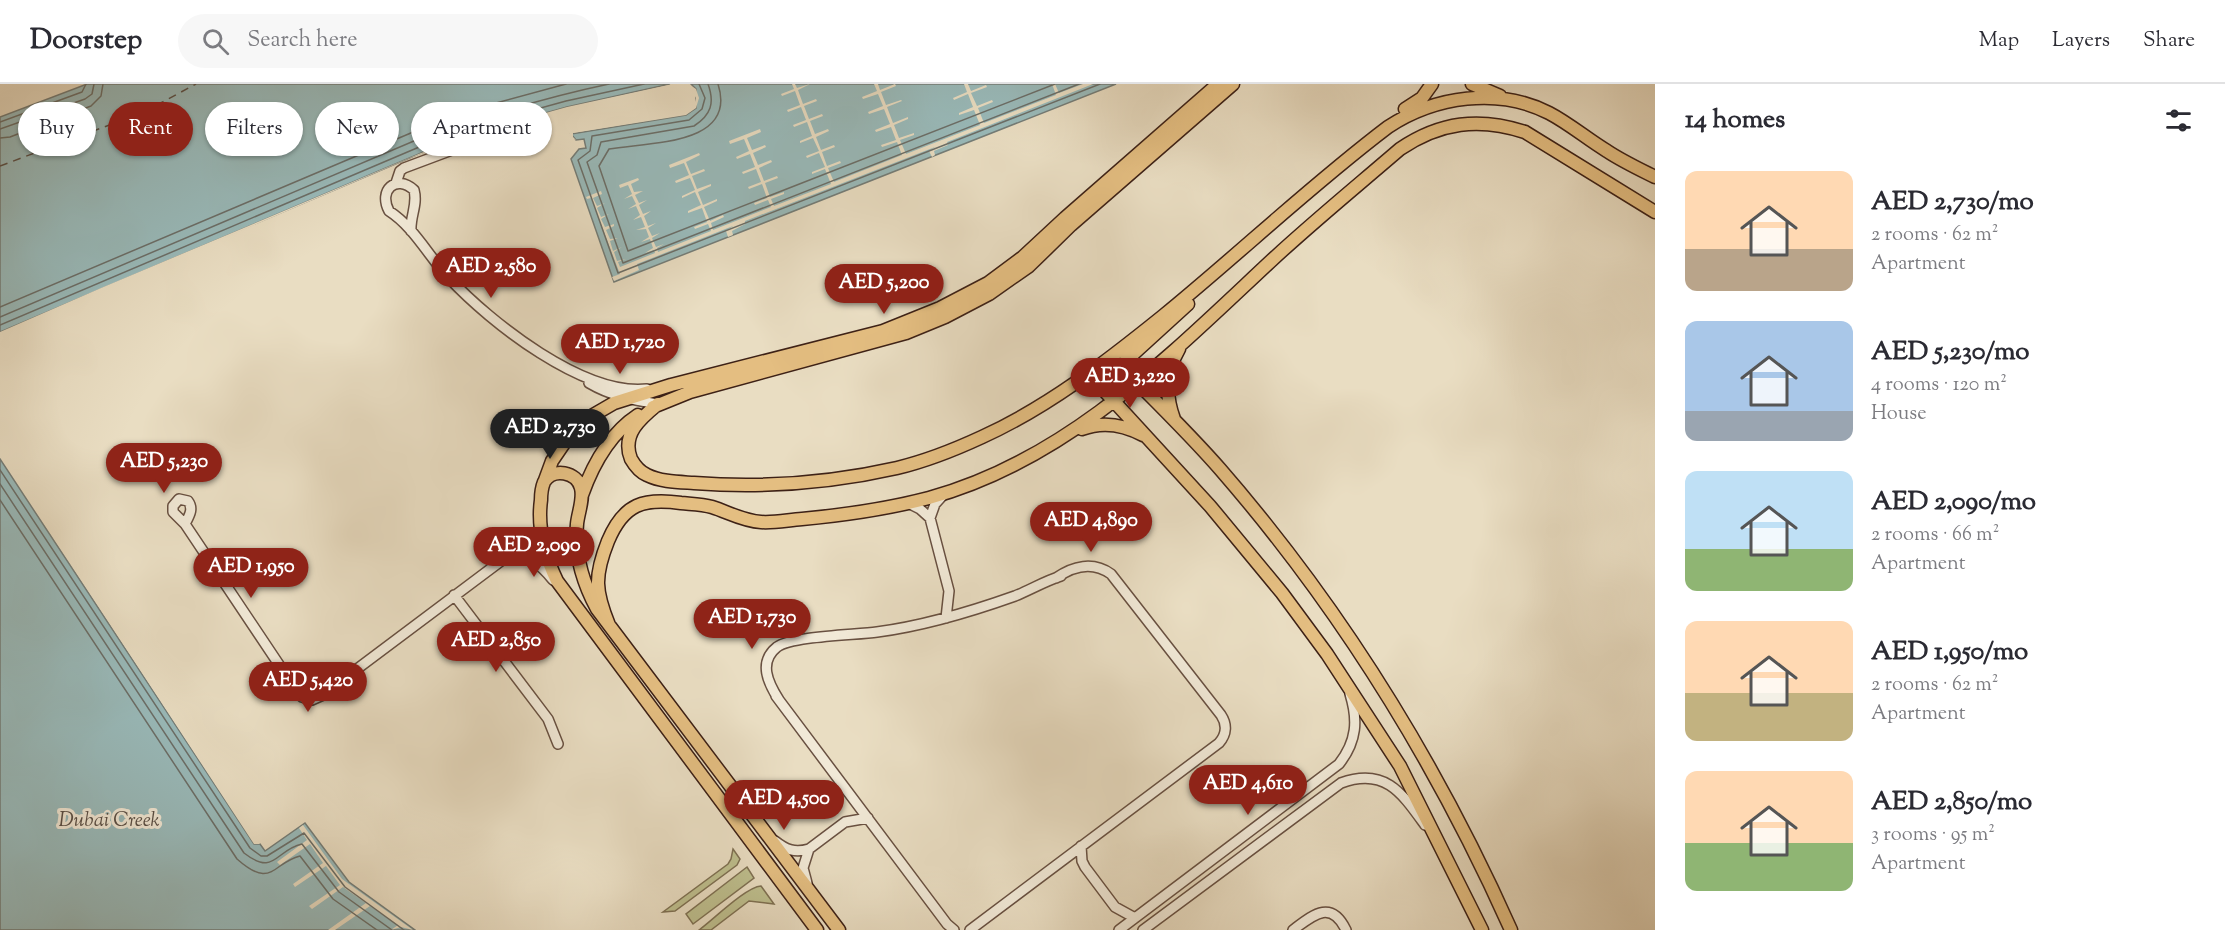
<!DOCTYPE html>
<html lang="en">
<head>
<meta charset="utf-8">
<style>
	:root { --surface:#fff; --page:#f7f7f7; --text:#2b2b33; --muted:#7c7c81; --line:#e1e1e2; --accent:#8f2418 }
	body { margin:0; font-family:"Sorts Mill Goudy",serif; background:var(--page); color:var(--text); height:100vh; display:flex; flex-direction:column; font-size:22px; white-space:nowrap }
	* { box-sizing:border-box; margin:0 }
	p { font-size:20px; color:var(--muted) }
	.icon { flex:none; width:33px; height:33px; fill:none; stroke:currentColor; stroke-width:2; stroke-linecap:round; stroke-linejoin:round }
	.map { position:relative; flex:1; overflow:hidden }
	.details { display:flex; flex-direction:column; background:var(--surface); width:570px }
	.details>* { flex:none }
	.guide { position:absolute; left:18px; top:18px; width:570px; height:54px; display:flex; gap:12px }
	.price { position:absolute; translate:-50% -51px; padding:0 14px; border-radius:21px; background:var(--accent); color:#fff; font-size:20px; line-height:39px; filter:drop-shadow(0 2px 3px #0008) }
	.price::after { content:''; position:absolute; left:50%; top:36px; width:18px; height:14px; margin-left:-9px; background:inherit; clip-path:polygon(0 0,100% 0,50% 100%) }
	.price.selected { background:#222; color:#fff }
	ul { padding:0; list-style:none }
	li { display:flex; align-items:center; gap:18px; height:150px; padding:0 30px }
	li span { display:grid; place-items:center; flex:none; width:168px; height:120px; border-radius:12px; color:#555 }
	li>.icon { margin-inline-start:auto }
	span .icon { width:72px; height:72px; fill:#fffc; stroke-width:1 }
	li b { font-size:26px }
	h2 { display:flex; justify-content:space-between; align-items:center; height:72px; padding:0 30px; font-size:26px }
	.tag { padding:0 21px; border-radius:27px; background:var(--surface); box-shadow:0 2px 4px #0004; font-size:21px; line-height:54px }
	.tag.selected { background:var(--accent); color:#fff }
	header { display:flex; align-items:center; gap:36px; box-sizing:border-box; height:84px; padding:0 30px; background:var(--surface); border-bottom:2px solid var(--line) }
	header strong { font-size:28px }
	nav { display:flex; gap:33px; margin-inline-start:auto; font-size:21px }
	.search { width:420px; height:54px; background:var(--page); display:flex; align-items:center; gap:15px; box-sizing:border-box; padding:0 21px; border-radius:33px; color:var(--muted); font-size:22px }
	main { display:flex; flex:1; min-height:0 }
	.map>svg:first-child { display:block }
	.green { fill:#bebf8e; stroke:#7e7052; stroke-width:1.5 }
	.water { fill:#99baba; stroke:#747d78; stroke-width:1.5 }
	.pier { fill:#e9ddc2 }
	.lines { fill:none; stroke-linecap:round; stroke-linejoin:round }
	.shore { stroke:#6b6e68; stroke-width:1.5 }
	.ferry { stroke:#594f47; stroke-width:1.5; stroke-dasharray:8 6; stroke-linecap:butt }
	.minor-casing { stroke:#685041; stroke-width:12 }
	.major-casing { stroke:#3d2116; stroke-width:15 }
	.minor { stroke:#f1e9d7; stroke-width:9 }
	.major { stroke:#e4be81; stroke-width:12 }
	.labels { text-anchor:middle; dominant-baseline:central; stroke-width:6; stroke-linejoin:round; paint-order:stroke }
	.water-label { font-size:20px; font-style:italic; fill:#594f47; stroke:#f1e9d7 }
</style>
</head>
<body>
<header>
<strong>Doorstep</strong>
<div class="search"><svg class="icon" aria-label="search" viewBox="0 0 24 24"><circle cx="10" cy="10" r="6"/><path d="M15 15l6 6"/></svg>Search here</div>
<nav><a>Map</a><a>Layers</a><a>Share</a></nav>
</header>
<main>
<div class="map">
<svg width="1655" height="846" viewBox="0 0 1655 846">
	<rect width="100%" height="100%" fill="#e9ddc2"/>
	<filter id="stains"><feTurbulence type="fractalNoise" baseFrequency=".00333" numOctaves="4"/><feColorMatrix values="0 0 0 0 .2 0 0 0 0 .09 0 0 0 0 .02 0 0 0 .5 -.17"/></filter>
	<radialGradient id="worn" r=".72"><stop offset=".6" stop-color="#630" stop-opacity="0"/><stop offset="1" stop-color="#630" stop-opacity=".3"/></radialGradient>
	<!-- green -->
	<path class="green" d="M 733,765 L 740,775 L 737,781 L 675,827 L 663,828 L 728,780 L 731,775 Z
		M 747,783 L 754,794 L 693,840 L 686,830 Z
		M 761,802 L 774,820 L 749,817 L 711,846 L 699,846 C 714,835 746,803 761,802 Z"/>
	<!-- water -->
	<path class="water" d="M 87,0 L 670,0 L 567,23 L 488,45 L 433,64 L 0,248 L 0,33 Z
		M 691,0 L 1116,0 L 614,198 L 571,75 L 579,65 L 586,64 L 584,55 L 576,56 L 571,50 L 686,31 L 696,24 L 696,5 Z
		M 0,375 L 254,760 L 260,760 L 265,767 L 305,739 L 349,798 L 415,846 L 0,846 Z"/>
	<!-- pier -->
	<path class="pier" d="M 673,0 L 671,3 L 568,26 L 490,46 L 410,74 L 0,251 L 0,248 L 101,204 L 433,64 L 488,45 L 567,23 Z
		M 688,0 L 696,5 L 699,14 L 696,24 L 686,31 L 573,49 L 573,53 L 576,56 L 570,54 L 569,50 L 572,46 L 685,28 L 694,22 L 696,14 Z
		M 792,0 L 795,0 L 797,4 L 810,0 L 798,6 L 803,20 L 816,15 L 817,17 L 804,22 L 809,35 L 822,30 L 823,32 L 810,37 L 815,50 L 828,45 L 829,47 L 816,53 L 821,66 L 834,61 L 835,63 L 822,68 L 827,82 L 840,77 L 841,79 L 828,84 L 834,98 L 902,71 L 897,58 L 882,63 L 881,61 L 896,56 L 891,43 L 876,48 L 875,46 L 890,40 L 884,25 L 869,30 L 868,28 L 883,22 L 878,10 L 863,15 L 862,13 L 877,7 L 874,0 L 878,0 L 880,6 L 895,0 L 896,2 L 881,8 L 886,21 L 901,16 L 902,17 L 887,23 L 893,39 L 908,33 L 908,35 L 894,41 L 899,54 L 914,49 L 914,51 L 900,56 L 906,70 L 980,41 L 974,26 L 959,31 L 959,29 L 973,23 L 968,10 L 954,16 L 953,14 L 967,8 L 964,0 L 968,0 L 971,7 L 986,1 L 987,3 L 971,9 L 977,22 L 992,16 L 993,18 L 978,24 L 984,39 L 1056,11 L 1052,0 L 1055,0 L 1059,9 L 1083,0 L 1093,0 L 947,58 L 948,61 L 934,67 L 935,71 L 932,73 L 929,67 L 935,63 L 745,137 L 745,140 L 732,147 L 733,151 L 728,153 L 726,147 L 733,142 L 637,180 L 639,186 L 614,197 L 612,193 L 620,190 L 591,114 L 587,115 L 586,113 L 601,107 L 602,110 L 593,114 L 597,122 L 605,119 L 597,124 L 601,133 L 609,130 L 601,135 L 605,143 L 614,140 L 614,142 L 606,146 L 610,155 L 618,154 L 610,157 L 613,167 L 622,163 L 614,168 L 617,177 L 626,175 L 618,178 L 620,183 L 655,169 L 654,166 L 645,169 L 653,164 L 650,155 L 641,158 L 649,153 L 646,145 L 636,146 L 645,143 L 641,133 L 633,136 L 640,131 L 636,122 L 628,125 L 636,120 L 632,112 L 624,115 L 632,110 L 628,101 L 620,104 L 619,101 L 638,94 L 639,96 L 631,100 L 634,108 L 643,107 L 635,111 L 639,119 L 647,116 L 639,121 L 643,130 L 651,127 L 644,132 L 648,142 L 656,139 L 648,144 L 652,152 L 660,149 L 652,154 L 656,163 L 664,160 L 657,164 L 658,168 L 711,147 L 708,140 L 695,145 L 694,143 L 707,138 L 702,124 L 688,129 L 688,127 L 701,121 L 695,108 L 682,114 L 682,112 L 695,106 L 690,94 L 676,99 L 675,97 L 689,91 L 684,79 L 670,84 L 669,81 L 699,69 L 700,71 L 686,78 L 691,90 L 704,85 L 705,87 L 692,92 L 697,105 L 711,100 L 711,102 L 698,108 L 703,121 L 717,115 L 717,117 L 704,123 L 710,137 L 723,131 L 724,133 L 711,139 L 713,146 L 771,123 L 768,116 L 755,121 L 754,119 L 767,114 L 762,100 L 749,105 L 748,103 L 761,98 L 756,85 L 743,90 L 742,88 L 755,83 L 750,70 L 737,75 L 736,73 L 749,67 L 744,55 L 730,60 L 729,57 L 760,45 L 761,48 L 747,54 L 752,66 L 765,61 L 766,63 L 753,69 L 758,81 L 771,76 L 772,78 L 759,84 L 764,97 L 777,92 L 778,94 L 765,99 L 770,113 L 784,108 L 784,110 L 771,115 L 774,122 L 831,100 L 825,85 L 812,90 L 812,88 L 825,83 L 819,69 L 807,74 L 806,72 L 819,67 L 813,54 L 800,59 L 800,57 L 812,52 L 807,38 L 794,43 L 793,41 L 806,36 L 801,23 L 788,28 L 787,26 L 800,21 L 795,7 L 782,12 L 781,10 L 794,5 Z
		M 0,372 L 3,374 L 260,760 L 254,760 Z
		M 303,741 L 342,795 L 413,846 L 401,843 L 391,846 L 398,841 L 370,822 L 335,846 L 328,846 L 366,819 L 343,803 L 312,825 L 309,822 L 340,801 L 326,782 L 295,803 L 293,800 L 323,779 L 310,760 L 280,781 L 277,778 L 307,756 L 299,744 Z"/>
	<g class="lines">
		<!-- shore -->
		<path class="shore" d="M 699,0 L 705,14 L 702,25 L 689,36 L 592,52 L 590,67 L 578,76 L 618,189 L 1100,0
			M 708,0 C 715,19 711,31 694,42 L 601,58 L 597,71 L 587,78 L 623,179 L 1079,0
			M 718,0 C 738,62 648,58 609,65 L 599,82 L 628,167 L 1055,0
			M 0,38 L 82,8 L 86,0
			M 0,45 L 85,15 L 92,10 L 94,0
			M 0,54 L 10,53 L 91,22 L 101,12 L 103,0
			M 0,223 L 425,43 L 481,23 L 566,0
			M 0,233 L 428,51 C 488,31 547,13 609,0
			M 0,241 L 431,58 L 486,39 L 566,17 L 644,0
			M 0,386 L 250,764 L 261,772 L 267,772 L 304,749 L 345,803 L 404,846
			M 0,400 L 244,769 C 275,793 275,766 302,760 L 339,808 L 392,846
			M 0,416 L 237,775 C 272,806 272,779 300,772 L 333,815 L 377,846"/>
		<!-- ferry -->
		<path class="ferry" d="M 0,82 L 144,28 L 196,0"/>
		<!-- minor casing -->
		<g class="minor-casing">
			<path id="minor" d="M 396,99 L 400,87 L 404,84 L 460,63
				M 411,147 C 410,132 418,121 414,106 C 396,90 378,106 389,127 C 414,143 429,173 449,194 C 491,239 584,312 647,305
				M 589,299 C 611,312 633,316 658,320
				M 179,415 L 188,417 C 194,425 189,432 185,440 L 173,428 L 173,422 Z
				M 908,419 L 920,425 L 930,434 L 949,507 L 946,534
				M 930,434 L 935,420 L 945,409
				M 185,440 L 298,609 L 302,613 L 312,616 L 321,612 L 517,465 C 536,460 561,456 578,469
				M 507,473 C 528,469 541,481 553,496
				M 454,511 L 548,635 L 558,660
				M 776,612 L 947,840 L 954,846
				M 779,616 C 768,599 758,578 777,563 C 792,552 856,551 877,548 C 924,542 970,528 1015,512 C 1030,506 1045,497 1061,492
				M 775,757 C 786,766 795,769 809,765 L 845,738 L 868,734
				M 1081,762 L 1082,777 L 1085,783 L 1115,823 L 1135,834
				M 807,799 L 803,784 L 809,765
				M 970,846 L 1219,659 C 1227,650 1227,640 1221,631 L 1111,490 C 1093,477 1073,482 1056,494
				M 1119,846 L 1339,680 C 1357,657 1358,636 1350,610
				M 1143,846 L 1341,699 C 1385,683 1402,709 1425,741
				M 1293,846 C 1313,831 1331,815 1346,846"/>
		</g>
		<!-- major casing -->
		<g class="major-casing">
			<path id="major" d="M 1472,0 L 1500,12
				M 1405,25 L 1422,14 L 1432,0
				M 1113,274 C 1149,311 1186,346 1220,385 C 1339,522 1437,680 1511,846
				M 1089,290 L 1210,422 L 1282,509 L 1327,570 L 1400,682 L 1482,846
				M 1115,317 L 1113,297 L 1120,282 L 1188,220
				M 658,320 C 641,334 621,350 631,375 C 635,382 640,388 647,391 C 661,398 679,398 694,399 C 761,404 831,399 897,384 C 926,377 954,366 982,353 C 1048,323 1106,278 1163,232 C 1239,170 1310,102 1388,43 C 1435,12 1498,3 1549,29 C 1570,40 1587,55 1607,67 C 1622,77 1639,85 1655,93
				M 653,323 L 690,308 L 906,249 L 945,233 L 989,210 L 1029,182 L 1071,141 L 1233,0
				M 1174,335 C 1165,311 1166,287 1179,265
				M 1082,345 C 1103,337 1124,341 1143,351
				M 545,396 L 552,377 L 569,352 L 583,337 L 614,319 L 671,301 L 883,247 L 940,224 L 988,199 L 1023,173 L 1065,134 L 1218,0
				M 582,411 C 593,380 609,350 638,331
				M 609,541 C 595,507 594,492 608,457 C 624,419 644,414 681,419 C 691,420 702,420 712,423 C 728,428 743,437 761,438 C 774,439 788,436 802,435 C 845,431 887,425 929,414 C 1068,376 1169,272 1272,176 C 1313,138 1357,102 1400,65 C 1440,38 1479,33 1525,48 L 1655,128
				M 817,846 L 557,497 C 545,472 537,445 541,416 C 541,411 542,403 544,398 C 553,383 577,388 581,404 C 584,415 578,429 577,440 C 574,470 583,499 597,525 L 839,846"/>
		</g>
		<!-- minor -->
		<use href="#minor" class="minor"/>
		<!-- major -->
		<use href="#major" class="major"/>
	</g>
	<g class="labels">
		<!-- water labels -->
		<g class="water-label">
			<text x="109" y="737">Dubai Creek</text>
		</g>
	</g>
	<rect width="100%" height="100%" filter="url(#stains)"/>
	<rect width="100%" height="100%" fill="url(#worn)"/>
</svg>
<b class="price" style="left:491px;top:215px">AED 2,580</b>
<b class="price" style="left:884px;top:231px">AED 5,200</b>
<b class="price" style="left:620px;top:291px">AED 1,720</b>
<b class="price" style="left:1130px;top:325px">AED 3,220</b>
<b class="price selected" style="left:550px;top:376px">AED 2,730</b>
<b class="price" style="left:164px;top:410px">AED 5,230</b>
<b class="price" style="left:1091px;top:469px">AED 4,890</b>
<b class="price" style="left:534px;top:494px">AED 2,090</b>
<b class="price" style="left:251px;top:515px">AED 1,950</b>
<b class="price" style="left:752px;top:566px">AED 1,730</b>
<b class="price" style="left:496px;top:589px">AED 2,850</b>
<b class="price" style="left:308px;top:629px">AED 5,420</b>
<b class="price" style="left:1248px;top:732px">AED 4,610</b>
<b class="price" style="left:784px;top:747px">AED 4,500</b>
<div class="guide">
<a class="tag">Buy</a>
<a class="tag selected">Rent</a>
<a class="tag">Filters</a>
<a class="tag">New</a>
<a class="tag">Apartment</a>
</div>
</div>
<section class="details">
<h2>14 homes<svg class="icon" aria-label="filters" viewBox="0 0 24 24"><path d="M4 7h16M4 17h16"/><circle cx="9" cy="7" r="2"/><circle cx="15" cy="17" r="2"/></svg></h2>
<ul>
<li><span style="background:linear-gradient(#ffd9b3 65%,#b9a48a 0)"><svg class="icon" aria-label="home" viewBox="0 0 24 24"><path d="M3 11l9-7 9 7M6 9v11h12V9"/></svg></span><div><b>AED 2,730/mo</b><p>2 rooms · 62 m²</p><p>Apartment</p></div></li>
<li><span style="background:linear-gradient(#a9c7e8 75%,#9aa5b1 0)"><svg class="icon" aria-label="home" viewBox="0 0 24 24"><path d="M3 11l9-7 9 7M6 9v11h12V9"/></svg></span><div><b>AED 5,230/mo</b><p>4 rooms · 120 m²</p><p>House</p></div></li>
<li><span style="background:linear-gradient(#bfe0f5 65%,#8fb573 0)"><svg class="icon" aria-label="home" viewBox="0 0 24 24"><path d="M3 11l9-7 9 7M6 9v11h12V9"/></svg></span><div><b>AED 2,090/mo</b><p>2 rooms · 66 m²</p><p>Apartment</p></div></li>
<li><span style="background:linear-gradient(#ffd9b3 60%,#c2b280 0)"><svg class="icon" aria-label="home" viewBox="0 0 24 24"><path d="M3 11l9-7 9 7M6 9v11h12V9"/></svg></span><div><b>AED 1,950/mo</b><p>2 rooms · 62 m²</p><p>Apartment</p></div></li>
<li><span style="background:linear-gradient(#ffd9b3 60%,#8fb573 0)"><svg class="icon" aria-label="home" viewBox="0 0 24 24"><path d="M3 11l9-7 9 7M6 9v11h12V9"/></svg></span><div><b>AED 2,850/mo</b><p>3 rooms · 95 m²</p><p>Apartment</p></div></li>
</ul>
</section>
</main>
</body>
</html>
